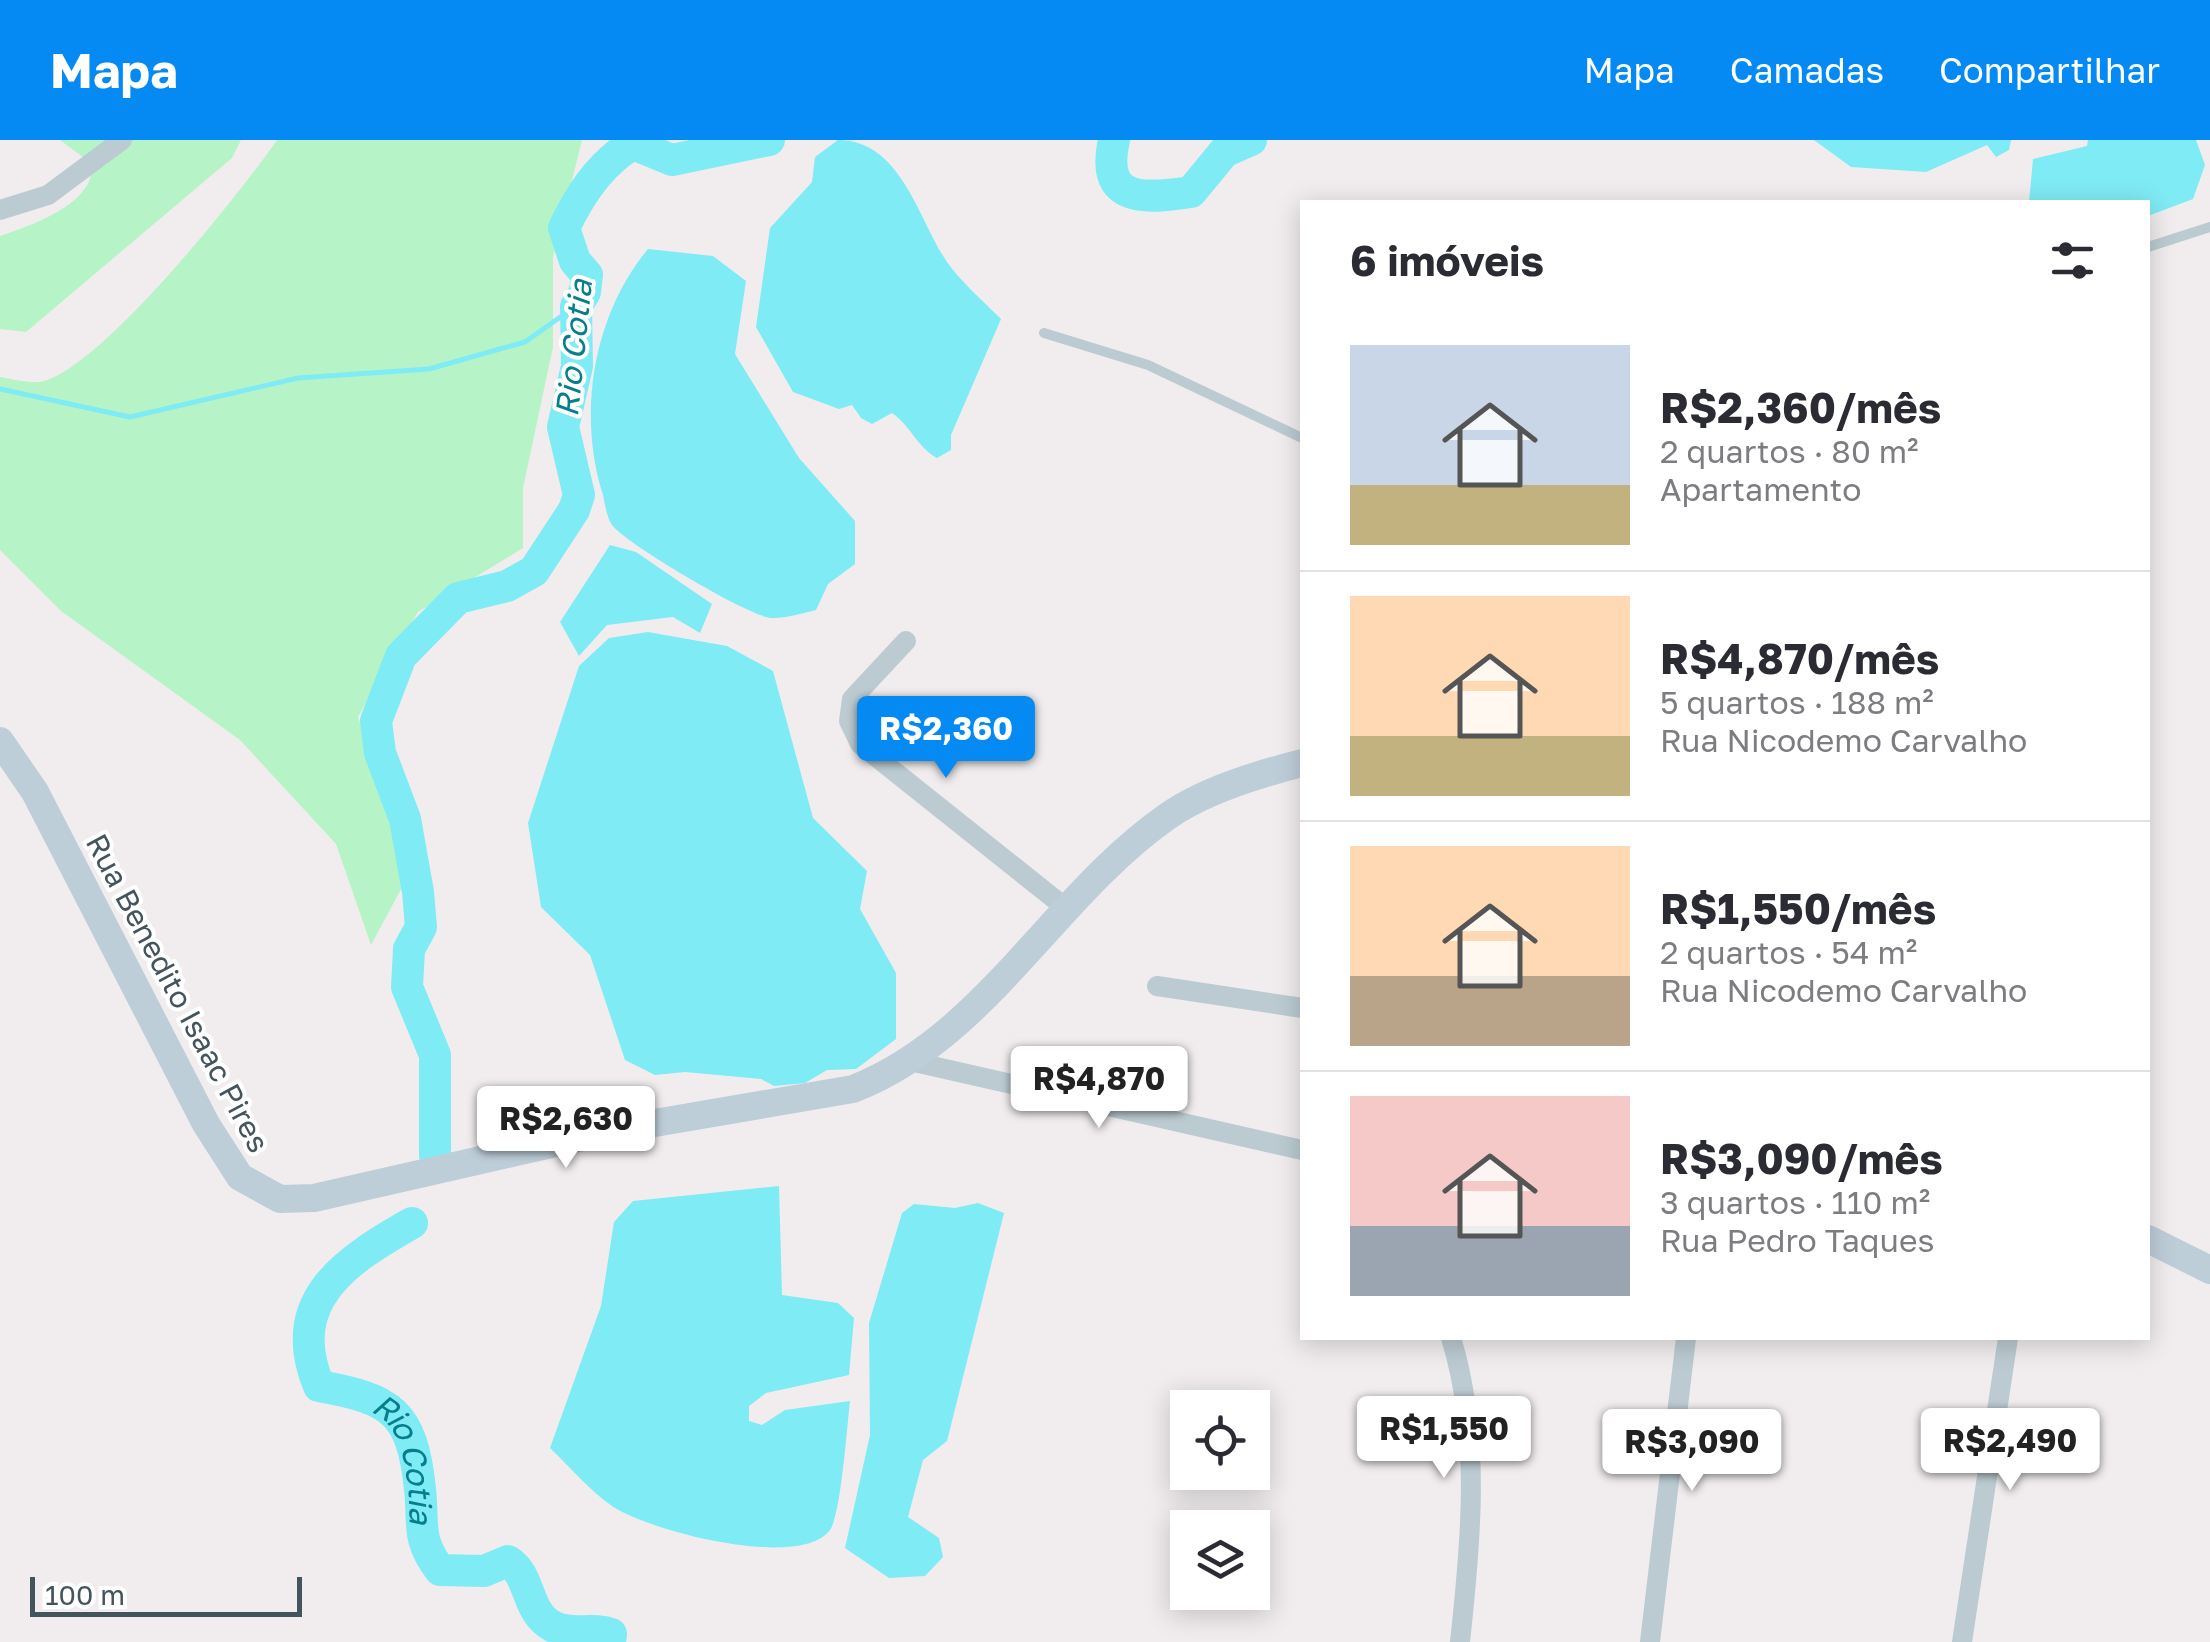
<!DOCTYPE html>
<html lang="pt">
<head>
<meta charset="utf-8">
<style>
	:root { --surface:#fff; --page:#f2f2f3; --text:#2b2b33; --muted:#7c7c81; --line:#e1e1e2; --accent:#058af3 }
	body { margin:0; font-family:"Golos Text",sans-serif; background:var(--page); color:var(--text); height:100vh; display:flex; flex-direction:column; font-size:38px; white-space:nowrap }
	* { box-sizing:border-box; margin:0 }
	p { font-size:32px; color:var(--muted) }
	.icon { flex:none; width:55px; height:55px; fill:none; stroke:currentColor; stroke-width:2; stroke-linecap:round; stroke-linejoin:round }
	.map { position:relative; flex:1; overflow:hidden }
	.panel { position:absolute; left:1300px; top:60px; width:850px; height:1140px; display:flex; flex-direction:column; background:var(--surface); border-radius:0px; box-shadow:0 5px 25px #0003 }
	.panel>* { flex:none }
	.controls { position:absolute; left:1170px; top:1250px; display:grid; gap:20px }
	.controls a { display:grid; place-items:center; width:100px; height:100px; border-radius:0px; background:var(--surface); box-shadow:0 5px 25px #0003; font-size:50px }
	.scale { position:absolute; left:30px; bottom:25px; width:272px; box-sizing:border-box; padding-left:10px; border:5px solid #44545d; border-top:0; font-size:28px; line-height:35px; white-space:nowrap; color:#44545d; -webkit-text-stroke:8px #fff; paint-order:stroke }
	.price { position:absolute; translate:-50% -85px; padding:0 22px; border-radius:10px; background:#fff; color:#222; font-size:32px; line-height:65px; filter:drop-shadow(0 2px 5px #0008) }
	.price::after { content:''; position:absolute; left:50%; top:60px; width:30px; height:22px; margin-left:-15px; background:inherit; clip-path:polygon(0 0,100% 0,50% 100%) }
	.price.on { background:var(--accent); color:#fff }
	ul { padding:0; list-style:none }
	li { display:flex; align-items:center; gap:30px; height:250px; padding:0 50px }
	li+li { border-top:2px solid var(--line) }
	li span { display:grid; place-items:center; flex:none; width:280px; height:200px; border-radius:0px; color:#555 }
	li>.icon { margin-inline-start:auto }
	span .icon { width:120px; height:120px; fill:#fffc; stroke-width:1 }
	li b { font-size:42px }
	h2 { display:flex; justify-content:space-between; align-items:center; height:120px; padding:0 50px; font-size:42px }
	header { display:flex; align-items:center; gap:60px; box-sizing:border-box; height:140px; padding:0 50px; background:var(--accent); color:#fff }
	header strong { font-size:48px }
	nav { display:flex; gap:55px; margin-inline-start:auto; font-size:35px }
	.map>svg:first-child { display:block }
	.green { fill:#b6f4c7 }
	.water { fill:#7febf5 }
	.lines { fill:none; stroke-linecap:round; stroke-linejoin:round }
	.stream { stroke:#7febf5; stroke-width:5 }
	.river { stroke:#7febf5; stroke-width:32 }
	.lane { stroke:#bccbd2; stroke-width:10 }
	.street { stroke:#bccbd2; stroke-width:20 }
	.secondary { stroke:#beced9; stroke-width:28 }
	.labels { text-anchor:middle; dominant-baseline:central; stroke-width:8; stroke-linejoin:round; paint-order:stroke }
	.street-label { font-size:30px; fill:#44545d; stroke:#fff }
	.water-label { font-size:32px; font-style:italic; fill:#047f8b; stroke:#fff }
</style>
</head>
<body>
<header>
<strong>Mapa</strong>
<nav><a>Mapa</a><a>Camadas</a><a>Compartilhar</a></nav>
</header>
<div class="map">
<svg width="2210" height="1502" viewBox="0 0 2210 1502">
	<rect width="100%" height="100%" fill="#f1edee"/>
	<!-- green -->
	<path class="green" d="M 60,0 L 241,0 L 232,18 L 26,192 L 0,189 L 0,96 C 32,85 95,64 92,24 Z
		M 277,0 L 582,0 L 553,117 L 553,207 L 523,348 L 523,408 L 418,472 L 358,577 L 413,727 L 371,805 L 336,704 L 240,600 L 61,471 L 0,410 L 0,237 C 12,239 27,243 39,242 C 97,234 242,51 277,0 Z"/>
	<!-- water -->
	<path class="water" d="M 838,0 C 901,0 918,79 947,122 C 961,142 983,161 1001,179 L 951,295 L 951,310 L 937,318 C 916,306 911,286 892,273 L 872,284 L 861,278 L 852,265 L 839,269 L 793,252 L 756,187 L 770,88 L 812,42 L 815,17 Z
		M 1814,0 L 2011,0 L 2009,10 L 1996,17 L 1987,5 L 1926,32 L 1851,27 Z
		M 2088,0 L 2196,0 L 2205,25 L 2193,59 L 2148,76 L 2148,62 L 2029,62 L 2033,19 L 2087,6 Z
		M 648,109 L 713,116 L 746,141 L 735,214 L 799,318 L 855,381 L 855,424 L 828,444 L 816,470 C 803,473 784,479 771,478 C 748,476 625,403 612,385 C 607,378 605,364 603,355 C 577,274 593,175 648,109 Z
		M 610,405 L 636,412 L 712,464 L 700,493 L 673,477 L 607,485 L 579,516 L 560,482 Z
		M 648,492 L 727,506 L 773,531 L 813,678 L 867,731 L 860,769 L 896,833 L 896,899 L 856,929 L 827,930 L 805,943 L 774,946 L 761,939 L 685,932 L 655,935 L 625,920 L 590,815 L 541,767 L 528,683 L 579,526 L 609,498 Z
		M 779,1046 L 782,1155 L 838,1163 L 854,1178 L 849,1235 L 766,1253 L 749,1266 L 749,1281 L 762,1285 L 785,1270 L 850,1261 C 847,1286 841,1374 830,1390 C 801,1430 651,1392 612,1366 C 590,1351 570,1327 550,1308 L 601,1166 L 614,1082 L 633,1061 Z
		M 978,1063 L 1004,1073 L 947,1301 L 923,1320 L 908,1377 L 939,1398 L 943,1417 L 925,1436 L 889,1438 L 845,1408 L 870,1295 L 869,1183 L 902,1073 L 914,1064 L 955,1068 Z"/>
	<g class="lines">
		<!-- stream -->
		<path class="stream" d="M 0,249 L 130,277 L 298,238 L 429,229 L 525,202 L 576,166"/>
		<!-- river -->
		<g class="river">
			<path d="M 1114,0 C 1100,63 1144,59 1191,52 L 1224,12 L 1251,0"/>
			<path d="M 435,1015 L 435,915 L 407,847 L 409,809 L 421,787 L 418,752 L 405,679 L 380,613 L 376,581 L 401,516 L 458,458 L 507,446 L 534,431 L 574,370 L 579,355 L 563,287 L 577,226 L 576,166 L 585,152 L 587,135 L 575,121 L 564,88 C 579,56 601,22 633,4 L 672,20 L 769,0"/>
			<path id="s1" d="M 412,1083 C 347,1120 283,1160 319,1246 C 391,1259 412,1271 420,1349 C 424,1385 416,1398 440,1430 L 484,1431 L 508,1421 C 532,1436 525,1473 554,1487 C 572,1496 593,1487 611,1494 L 610,1502"/>
		</g>
		<!-- lane -->
		<path class="lane" d="M 2148,107 L 2210,87
			M 1044,193 L 1148,225 L 1302,298"/>
		<!-- street -->
		<path class="street" d="M 0,70 L 48,55 L 122,0
			M 906,501 L 852,559 L 849,581 L 860,604 L 1067,769
			M 1157,846 L 1302,868
			M 910,921 L 1302,1010
			M 1451,1198 C 1481,1295 1471,1402 1460,1502
			M 1650,1502 L 1686,1198
			M 1962,1502 L 2008,1198"/>
		<!-- secondary -->
		<path class="secondary" d="M 0,601 L 35,652 L 206,984 L 240,1037 L 280,1059 L 314,1058 L 608,991 L 853,949 C 985,898 1054,755 1168,676 C 1205,650 1259,634 1302,623
			M 2148,1099 L 2210,1130"/>
	</g>
	<g class="labels">
		<!-- street labels -->
		<g class="street-label">
			<text transform="translate(178 853) rotate(62)">Rua Benedito Isaac Pires</text>
		</g>
		<!-- water labels -->
		<g class="water-label">
			<text transform="translate(573 208) rotate(-84)">Rio Cotia</text>
			<text stroke="none"><textPath href="#s1" startOffset="340">Rio Cotia</textPath></text>
		</g>
	</g>
</svg>
<div class="controls">
<a><svg class="icon" aria-label="locate" viewBox="0 0 24 24"><circle cx="12" cy="12" r="6"/><path d="M12 2v4M12 18v4M2 12h4M18 12h4"/></svg></a>
<a><svg class="icon" aria-label="layers" viewBox="0 0 24 24"><path d="M12 4l9 5-9 5-9-5zM3 14l9 5 9-5"/></svg></a>
</div>
<div class="scale">100 m</div>
<b class="price on" style="left:946px;top:641px">R$2,360</b>
<b class="price" style="left:1099px;top:991px">R$4,870</b>
<b class="price" style="left:566px;top:1031px">R$2,630</b>
<b class="price" style="left:1444px;top:1341px">R$1,550</b>
<b class="price" style="left:2010px;top:1353px">R$2,490</b>
<b class="price" style="left:1692px;top:1354px">R$3,090</b>
<section class="panel">
<h2>6 imóveis<svg class="icon" aria-label="filters" viewBox="0 0 24 24"><path d="M4 7h16M4 17h16"/><circle cx="9" cy="7" r="2"/><circle cx="15" cy="17" r="2"/></svg></h2>
<ul>
<li><span style="background:linear-gradient(#c9d6e8 70%,#c2b280 0)"><svg class="icon" aria-label="home" viewBox="0 0 24 24"><path d="M3 11l9-7 9 7M6 9v11h12V9"/></svg></span><div><b>R$2,360/mês</b><p>2 quartos · 80 m²</p><p>Apartamento</p></div></li>
<li><span style="background:linear-gradient(#ffd9b3 70%,#c2b280 0)"><svg class="icon" aria-label="home" viewBox="0 0 24 24"><path d="M3 11l9-7 9 7M6 9v11h12V9"/></svg></span><div><b>R$4,870/mês</b><p>5 quartos · 188 m²</p><p>Rua Nicodemo Carvalho</p></div></li>
<li><span style="background:linear-gradient(#ffd9b3 65%,#b9a48a 0)"><svg class="icon" aria-label="home" viewBox="0 0 24 24"><path d="M3 11l9-7 9 7M6 9v11h12V9"/></svg></span><div><b>R$1,550/mês</b><p>2 quartos · 54 m²</p><p>Rua Nicodemo Carvalho</p></div></li>
<li><span style="background:linear-gradient(#f6c9c9 65%,#9aa5b1 0)"><svg class="icon" aria-label="home" viewBox="0 0 24 24"><path d="M3 11l9-7 9 7M6 9v11h12V9"/></svg></span><div><b>R$3,090/mês</b><p>3 quartos · 110 m²</p><p>Rua Pedro Taques</p></div></li>
</ul>
</section>
</div>
</body>
</html>
